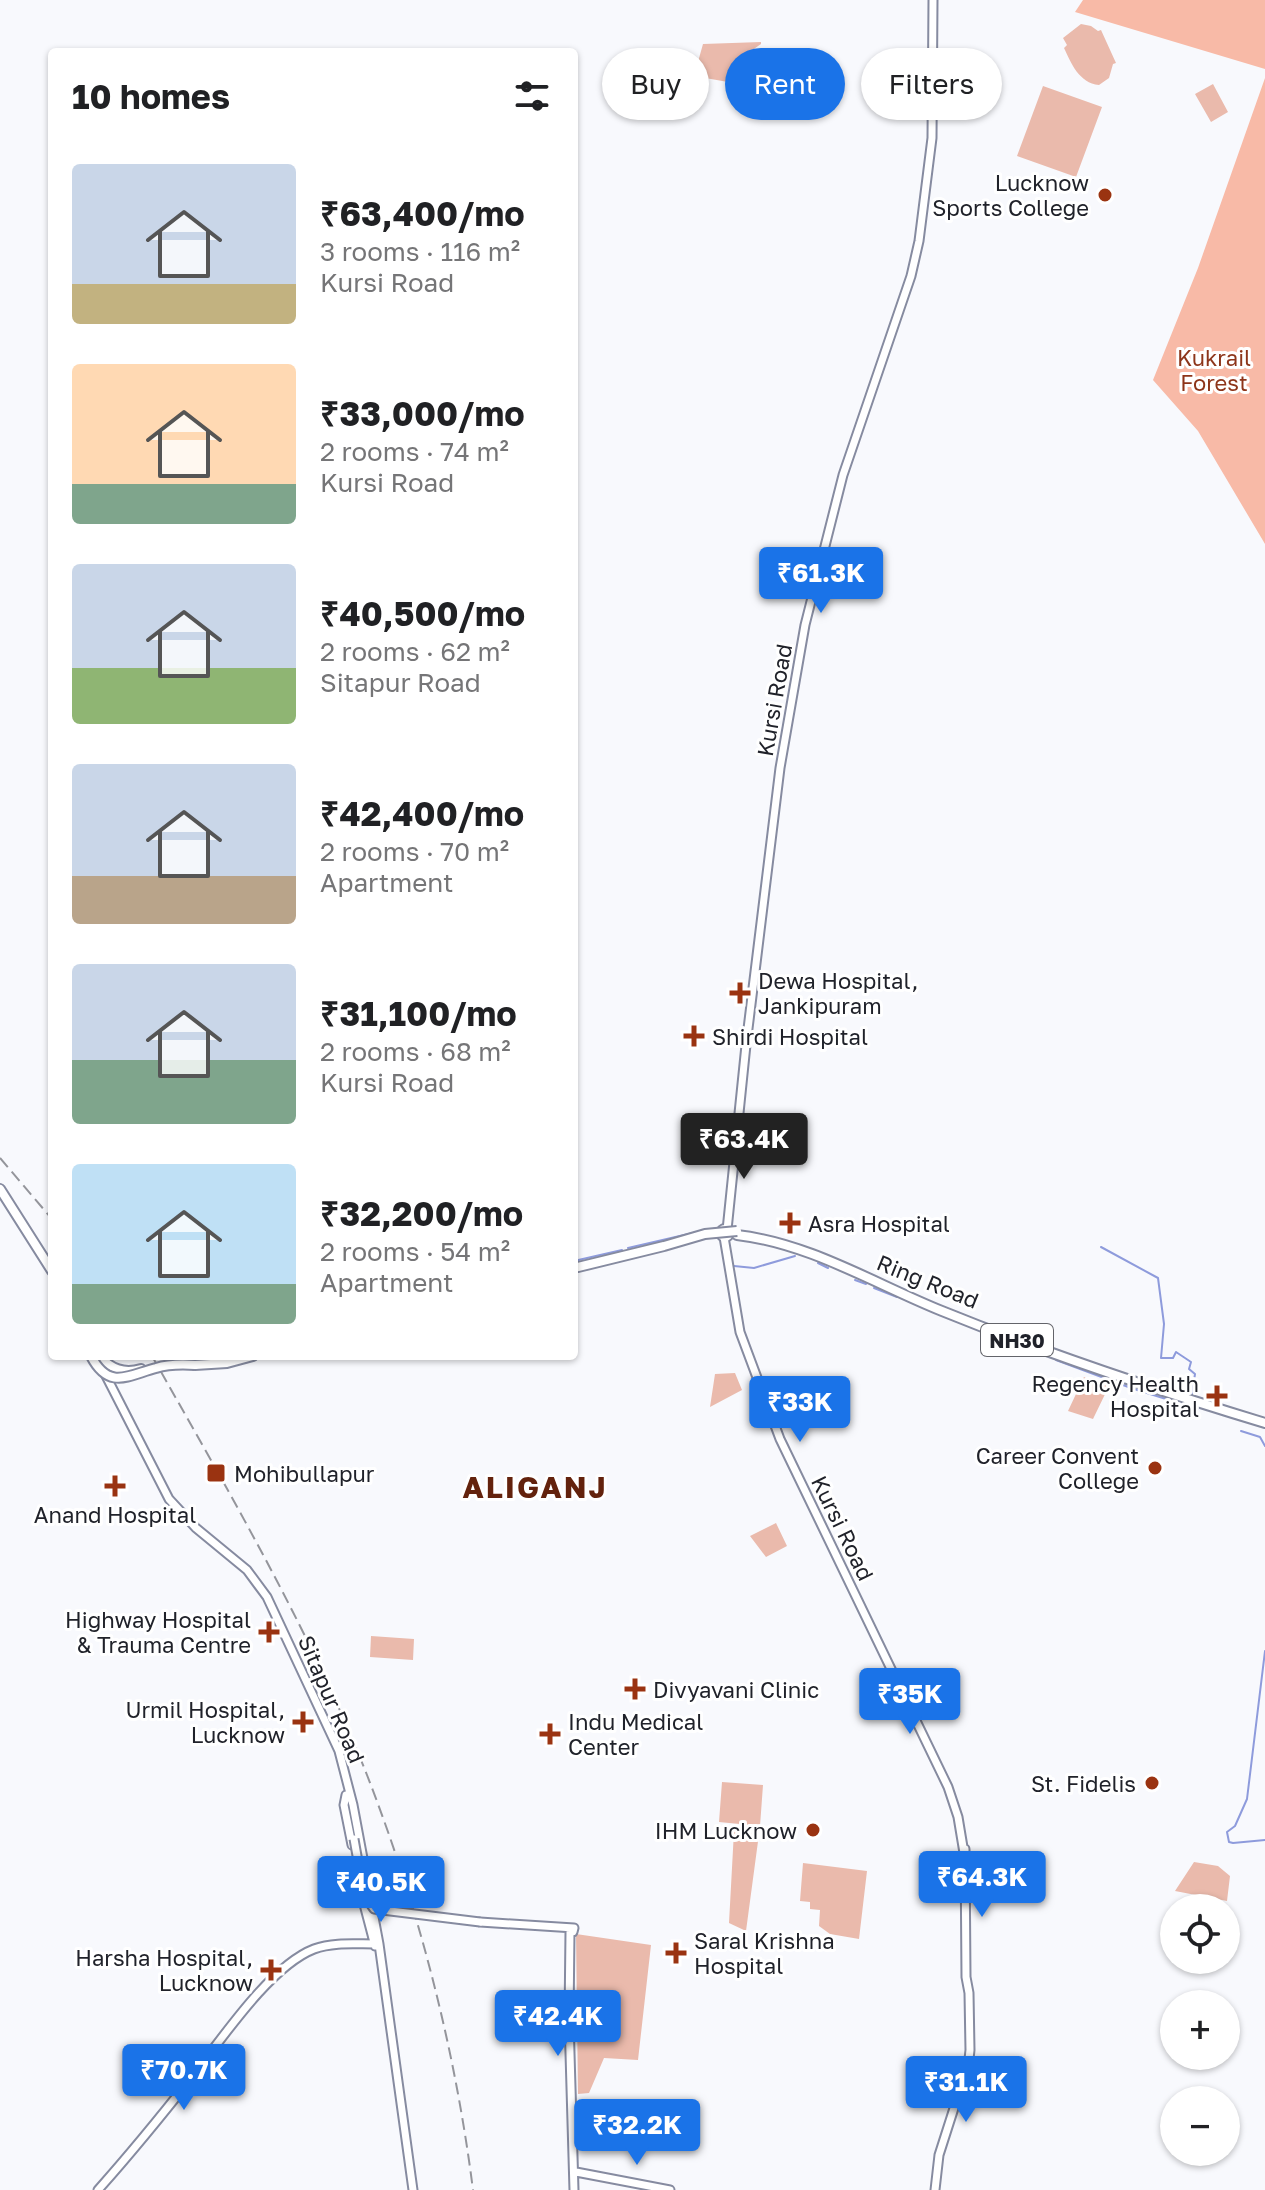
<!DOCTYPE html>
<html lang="en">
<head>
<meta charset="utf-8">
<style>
	:root { --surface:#fff; --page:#f6f6f6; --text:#202124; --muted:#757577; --accent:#1a73e8 }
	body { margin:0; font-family:"Golos Text",sans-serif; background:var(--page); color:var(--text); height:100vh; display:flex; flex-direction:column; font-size:30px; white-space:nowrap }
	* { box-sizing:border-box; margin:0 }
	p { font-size:26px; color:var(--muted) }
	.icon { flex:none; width:44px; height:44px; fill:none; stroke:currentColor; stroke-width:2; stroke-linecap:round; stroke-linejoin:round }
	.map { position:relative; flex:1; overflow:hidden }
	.sheet { position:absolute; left:48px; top:48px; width:530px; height:1312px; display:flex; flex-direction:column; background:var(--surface); border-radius:8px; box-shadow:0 2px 6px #0004 }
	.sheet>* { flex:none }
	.banner { position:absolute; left:602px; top:48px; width:542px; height:72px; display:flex; gap:16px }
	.fabs { position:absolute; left:1160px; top:1894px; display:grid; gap:16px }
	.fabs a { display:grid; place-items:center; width:80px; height:80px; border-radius:50%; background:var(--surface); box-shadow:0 2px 6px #0004; font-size:40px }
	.price { position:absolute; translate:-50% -68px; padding:0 18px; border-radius:8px; background:var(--accent); color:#fff; font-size:26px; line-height:52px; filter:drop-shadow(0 2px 4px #0008) }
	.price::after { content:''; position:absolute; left:50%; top:48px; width:24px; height:18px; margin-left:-12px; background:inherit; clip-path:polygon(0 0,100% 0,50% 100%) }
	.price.active { background:#222; color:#fff }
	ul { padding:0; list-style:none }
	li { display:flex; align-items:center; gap:24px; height:200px; padding:0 24px }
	li span { display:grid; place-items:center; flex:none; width:224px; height:160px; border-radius:8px; color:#555 }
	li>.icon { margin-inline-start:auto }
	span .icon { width:96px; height:96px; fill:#fffc; stroke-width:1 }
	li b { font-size:34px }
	h2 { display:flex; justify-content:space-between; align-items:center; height:96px; padding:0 24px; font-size:34px }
	.tag { padding:0 28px; border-radius:36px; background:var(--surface); box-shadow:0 2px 6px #0004; font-size:28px; line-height:72px }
	.tag.active { background:var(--accent); color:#fff }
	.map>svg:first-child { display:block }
	.green { fill:#eabaac }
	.forest { fill:#f8baa7 }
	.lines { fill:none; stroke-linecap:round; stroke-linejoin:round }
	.stream { stroke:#8e9bdc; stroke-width:2 }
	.major-casing { stroke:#868ba0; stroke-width:11 }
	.highway-casing { stroke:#868ba0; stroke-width:12 }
	.major { stroke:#fff; stroke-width:7 }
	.highway { stroke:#fff; stroke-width:8 }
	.rail { stroke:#94959b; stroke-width:2; stroke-dasharray:12 6; stroke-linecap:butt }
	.major-bridge-casing { stroke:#868ba0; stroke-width:11; stroke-linecap:butt }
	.highway-bridge-casing { stroke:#868ba0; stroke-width:12; stroke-linecap:butt }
	.major-bridge { stroke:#fff; stroke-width:7 }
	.highway-bridge { stroke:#fff; stroke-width:8 }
	.poi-dot { fill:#9a3311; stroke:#fff; stroke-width:3 }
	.labels { text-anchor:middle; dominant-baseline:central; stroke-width:6; stroke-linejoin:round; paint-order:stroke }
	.shield { fill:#fff; stroke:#63646a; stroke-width:2 }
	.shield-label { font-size:20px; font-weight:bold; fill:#20222a }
	.poi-label { font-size:22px; fill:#20222a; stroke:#fff; text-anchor:end }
	.park-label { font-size:22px; fill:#8d351a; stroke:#fff }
	.street-label { font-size:22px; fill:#20222a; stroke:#fff }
	.district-label { font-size:30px; font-weight:bold; letter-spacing:2px; fill:#63220d; stroke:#fff }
</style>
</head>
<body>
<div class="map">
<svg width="1265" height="2190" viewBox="0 0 1265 2190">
	<rect width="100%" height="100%" fill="#f8f9fd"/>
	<!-- green -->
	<path class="green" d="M 1081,24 L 1091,26 L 1098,31 L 1101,30 L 1116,63 L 1113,64 L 1109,78 L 1099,85 C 1079,83 1071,63 1064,48 L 1067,45 L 1063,38 Z
		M 761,42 L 761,44 L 745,55 L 728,82 L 694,76 L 703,44 Z
		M 1213,84 L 1228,112 L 1211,122 L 1195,94 Z
		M 1043,86 L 1102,107 L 1076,177 L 1017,156 Z
		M 735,1373 L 742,1390 L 710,1407 L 715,1374 Z
		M 1084,1377 L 1109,1386 L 1093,1419 L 1068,1411 Z
		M 776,1523 L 787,1546 L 766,1557 L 750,1536 Z
		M 371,1636 L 414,1639 L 413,1660 L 370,1657 Z
		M 722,1782 L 763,1785 L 760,1826 L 719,1822 Z
		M 734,1831 L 759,1834 L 746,1931 L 729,1923 Z
		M 1194,1862 L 1218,1866 L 1230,1876 L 1227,1901 L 1175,1891 Z
		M 803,1863 L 867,1871 L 859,1939 L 830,1934 L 819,1926 L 820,1910 L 810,1909 L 810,1902 L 800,1901 Z
		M 576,1934 L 651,1945 L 638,2060 L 604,2058 L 589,2093 L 578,2094 Z"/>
	<!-- forest -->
	<path class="forest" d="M 1083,0 L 1265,0 L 1265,69 L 1075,12 Z
		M 1265,78 L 1265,544 L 1198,431 L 1153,380 L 1198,268 Z"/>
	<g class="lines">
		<!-- stream -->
		<path class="stream" d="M 707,1230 L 718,1228
			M 1101,1247 L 1158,1278 L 1164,1324 L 1161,1358 L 1173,1358 L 1176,1352 L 1191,1362 L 1189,1369 L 1195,1374 L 1192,1394
			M 628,1248 L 697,1232
			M 574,1261 L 622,1250
			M 818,1263 L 828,1268
			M 734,1266 L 754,1268 L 795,1256
			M 855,1280 L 866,1284
			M 874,1288 L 897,1297
			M 924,1308 L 1045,1356
			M 1056,1360 L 1131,1388 L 1198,1409
			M 1241,1431 L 1260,1437 L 1265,1446
			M 1265,1651 L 1247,1799 L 1235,1826 L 1227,1832 L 1229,1842 L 1233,1843 L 1265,1840"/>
		<!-- major casing -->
		<g class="major-casing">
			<path id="major" d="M 727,1230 L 746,1045 L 780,768 L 805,625 L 843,475 L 911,276 L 919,241 L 932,138 L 933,0
				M 724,1237 L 740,1332 L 780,1439 L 948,1787 L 958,1817 L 964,1853
				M 104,1372 L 169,1499 L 196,1528 L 247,1570 L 267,1597 L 339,1751 L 353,1805 L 379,1944 L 413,2190
				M 346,1795 L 344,1805 L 352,1845
				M 965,1849 L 966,1977 L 969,1993 L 970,2050 L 967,2077
				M 360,1889 L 375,1946
				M 480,1922 L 574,1928 L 573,1932 L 570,1932 L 569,2019 L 574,2190
				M 576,2172 L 670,2190
				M 98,2190 C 131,2153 162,2115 192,2077 C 221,2040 270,1966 314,1949 C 333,1942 354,1944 374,1944
				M 935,2190 L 939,2155 L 963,2080"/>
		</g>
		<!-- highway casing -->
		<g class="highway-casing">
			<path id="highway" d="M 0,1189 L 52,1271
				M721 1233a4 4 0 1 1 8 0a4 4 0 1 1-8 0Z
				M 737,1235 C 809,1243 875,1284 942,1311 C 1048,1354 1156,1390 1265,1423
				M 99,1356 C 111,1369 124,1374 141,1369
				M 195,1365 L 227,1363 L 253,1356"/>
		</g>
		<!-- major -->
		<use href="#major" class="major"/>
		<!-- highway -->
		<use href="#highway" class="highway"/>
		<!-- rail -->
		<path class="rail" d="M 0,1158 L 52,1219
			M 152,1356 C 229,1492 310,1630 367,1775 C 419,1909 455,2048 473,2190"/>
		<!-- major-bridge casing -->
		<g class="major-bridge-casing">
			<path id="major-bridge" d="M 354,1839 L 364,1895 L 374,1909 L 480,1922"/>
		</g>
		<!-- highway-bridge casing -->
		<g class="highway-bridge-casing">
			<path id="highway-bridge" d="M 574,1268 L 664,1246 L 705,1234 L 737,1231
				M 91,1356 C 109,1391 129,1375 156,1368 C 169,1364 181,1364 195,1365"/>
		</g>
		<!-- major-bridge -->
		<use href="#major-bridge" class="major-bridge"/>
		<!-- highway-bridge -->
		<use href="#highway-bridge" class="highway-bridge"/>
	</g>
	<!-- markers -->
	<g class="poi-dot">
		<circle cx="1105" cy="195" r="8"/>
		<path d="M736 981h8v8h8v8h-8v8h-8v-8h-8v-8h8z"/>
		<path d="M690 1024h8v8h8v8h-8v8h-8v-8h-8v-8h8z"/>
		<path d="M786 1211h8v8h8v8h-8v8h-8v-8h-8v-8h8z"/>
		<path d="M1213 1384h8v8h8v8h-8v8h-8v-8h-8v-8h8z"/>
		<circle cx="1155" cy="1468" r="8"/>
		<rect x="206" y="1463" width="20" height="20" rx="4"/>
		<path d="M111 1474h8v8h8v8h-8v8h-8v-8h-8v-8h8z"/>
		<path d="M265 1620h8v8h8v8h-8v8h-8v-8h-8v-8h8z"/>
		<path d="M631 1677h8v8h8v8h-8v8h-8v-8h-8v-8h8z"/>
		<path d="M299 1710h8v8h8v8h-8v8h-8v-8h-8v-8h8z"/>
		<path d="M546 1722h8v8h8v8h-8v8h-8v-8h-8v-8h8z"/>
		<circle cx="1152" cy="1783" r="8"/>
		<circle cx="813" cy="1830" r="8"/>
		<path d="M672 1941h8v8h8v8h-8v8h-8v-8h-8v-8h8z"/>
		<path d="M267 1958h8v8h8v8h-8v8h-8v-8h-8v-8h8z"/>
	</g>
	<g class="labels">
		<!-- shield labels -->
		<rect class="shield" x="981" y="1324" width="72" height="32" rx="6"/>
		<g class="shield-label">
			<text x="1017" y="1340">NH30</text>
		</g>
		<!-- poi labels -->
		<g class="poi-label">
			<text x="1089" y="182">Lucknow<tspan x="1089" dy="25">Sports College</tspan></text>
			<text x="758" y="980" text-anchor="start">Dewa Hospital,<tspan x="758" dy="25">Jankipuram</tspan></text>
			<text x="712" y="1036" text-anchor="start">Shirdi Hospital</text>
			<text x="808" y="1223" text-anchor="start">Asra Hospital</text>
			<text x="1199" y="1383">Regency Health<tspan x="1199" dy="25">Hospital</tspan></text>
			<text x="1139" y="1455">Career Convent<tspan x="1139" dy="25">College</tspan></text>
			<text x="234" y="1473" text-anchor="start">Mohibullapur</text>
			<text x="115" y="1514" text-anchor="middle">Anand Hospital</text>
			<text x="251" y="1619">Highway Hospital<tspan x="251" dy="25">&amp; Trauma Centre</tspan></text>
			<text x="653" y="1689" text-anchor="start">Divyavani Clinic</text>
			<text x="285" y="1709">Urmil Hospital,<tspan x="285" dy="25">Lucknow</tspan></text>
			<text x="568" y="1721" text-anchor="start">Indu Medical<tspan x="568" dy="25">Center</tspan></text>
			<text x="1136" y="1783">St. Fidelis</text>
			<text x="797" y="1830">IHM Lucknow</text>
			<text x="694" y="1940" text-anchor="start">Saral Krishna<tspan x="694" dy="25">Hospital</tspan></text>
			<text x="253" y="1957">Harsha Hospital,<tspan x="253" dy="25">Lucknow</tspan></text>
		</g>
		<!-- park labels -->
		<g class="park-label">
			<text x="1214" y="357">Kukrail<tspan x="1214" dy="25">Forest</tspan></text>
		</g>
		<!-- street labels -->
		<g class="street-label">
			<text transform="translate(774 700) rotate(-80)">Kursi Road</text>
			<text transform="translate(928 1281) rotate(22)">Ring Road</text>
			<text transform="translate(843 1528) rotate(64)">Kursi Road</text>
			<text transform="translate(332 1699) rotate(67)">Sitapur Road</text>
		</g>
		<!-- district labels -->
		<g class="district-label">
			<text x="535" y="1487">ALIGANJ</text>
		</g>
	</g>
</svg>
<div class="fabs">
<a><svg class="icon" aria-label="locate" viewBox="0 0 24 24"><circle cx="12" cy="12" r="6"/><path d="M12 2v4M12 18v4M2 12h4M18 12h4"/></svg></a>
<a>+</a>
<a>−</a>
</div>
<b class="price" style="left:821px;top:615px">₹61.3K</b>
<b class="price active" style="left:744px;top:1181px">₹63.4K</b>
<b class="price" style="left:800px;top:1444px">₹33K</b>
<b class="price" style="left:910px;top:1736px">₹35K</b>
<b class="price" style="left:982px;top:1919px">₹64.3K</b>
<b class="price" style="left:381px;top:1924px">₹40.5K</b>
<b class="price" style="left:558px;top:2058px">₹42.4K</b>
<b class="price" style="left:184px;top:2112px">₹70.7K</b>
<b class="price" style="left:966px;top:2124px">₹31.1K</b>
<b class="price" style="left:637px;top:2167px">₹32.2K</b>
<div class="banner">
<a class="tag">Buy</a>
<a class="tag active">Rent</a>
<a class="tag">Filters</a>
</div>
<section class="sheet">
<h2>10 homes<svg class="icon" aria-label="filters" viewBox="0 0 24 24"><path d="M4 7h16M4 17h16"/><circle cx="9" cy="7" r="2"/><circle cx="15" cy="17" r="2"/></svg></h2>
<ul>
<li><span style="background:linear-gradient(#c9d6e8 75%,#c2b280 0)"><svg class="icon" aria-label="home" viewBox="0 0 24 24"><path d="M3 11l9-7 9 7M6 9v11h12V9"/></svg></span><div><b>₹63,400/mo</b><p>3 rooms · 116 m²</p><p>Kursi Road</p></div></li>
<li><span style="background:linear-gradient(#ffd9b3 75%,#7fa58c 0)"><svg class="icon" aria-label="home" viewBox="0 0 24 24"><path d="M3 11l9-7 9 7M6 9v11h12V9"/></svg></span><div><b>₹33,000/mo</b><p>2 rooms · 74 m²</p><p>Kursi Road</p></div></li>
<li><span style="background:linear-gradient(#c9d6e8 65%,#8fb573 0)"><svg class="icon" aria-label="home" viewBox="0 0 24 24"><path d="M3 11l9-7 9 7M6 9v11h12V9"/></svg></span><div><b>₹40,500/mo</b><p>2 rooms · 62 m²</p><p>Sitapur Road</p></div></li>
<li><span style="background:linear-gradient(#c9d6e8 70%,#b9a48a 0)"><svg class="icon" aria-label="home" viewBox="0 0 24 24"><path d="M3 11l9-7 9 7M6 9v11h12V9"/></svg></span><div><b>₹42,400/mo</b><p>2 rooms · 70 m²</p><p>Apartment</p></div></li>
<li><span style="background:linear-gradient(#c9d6e8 60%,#7fa58c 0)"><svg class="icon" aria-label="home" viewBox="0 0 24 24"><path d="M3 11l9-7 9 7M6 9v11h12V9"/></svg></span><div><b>₹31,100/mo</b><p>2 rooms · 68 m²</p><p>Kursi Road</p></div></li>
<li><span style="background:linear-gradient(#bfe0f5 75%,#7fa58c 0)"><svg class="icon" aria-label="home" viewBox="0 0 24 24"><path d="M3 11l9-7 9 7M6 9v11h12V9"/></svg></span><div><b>₹32,200/mo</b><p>2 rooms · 54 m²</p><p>Apartment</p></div></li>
</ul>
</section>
</div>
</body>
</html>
